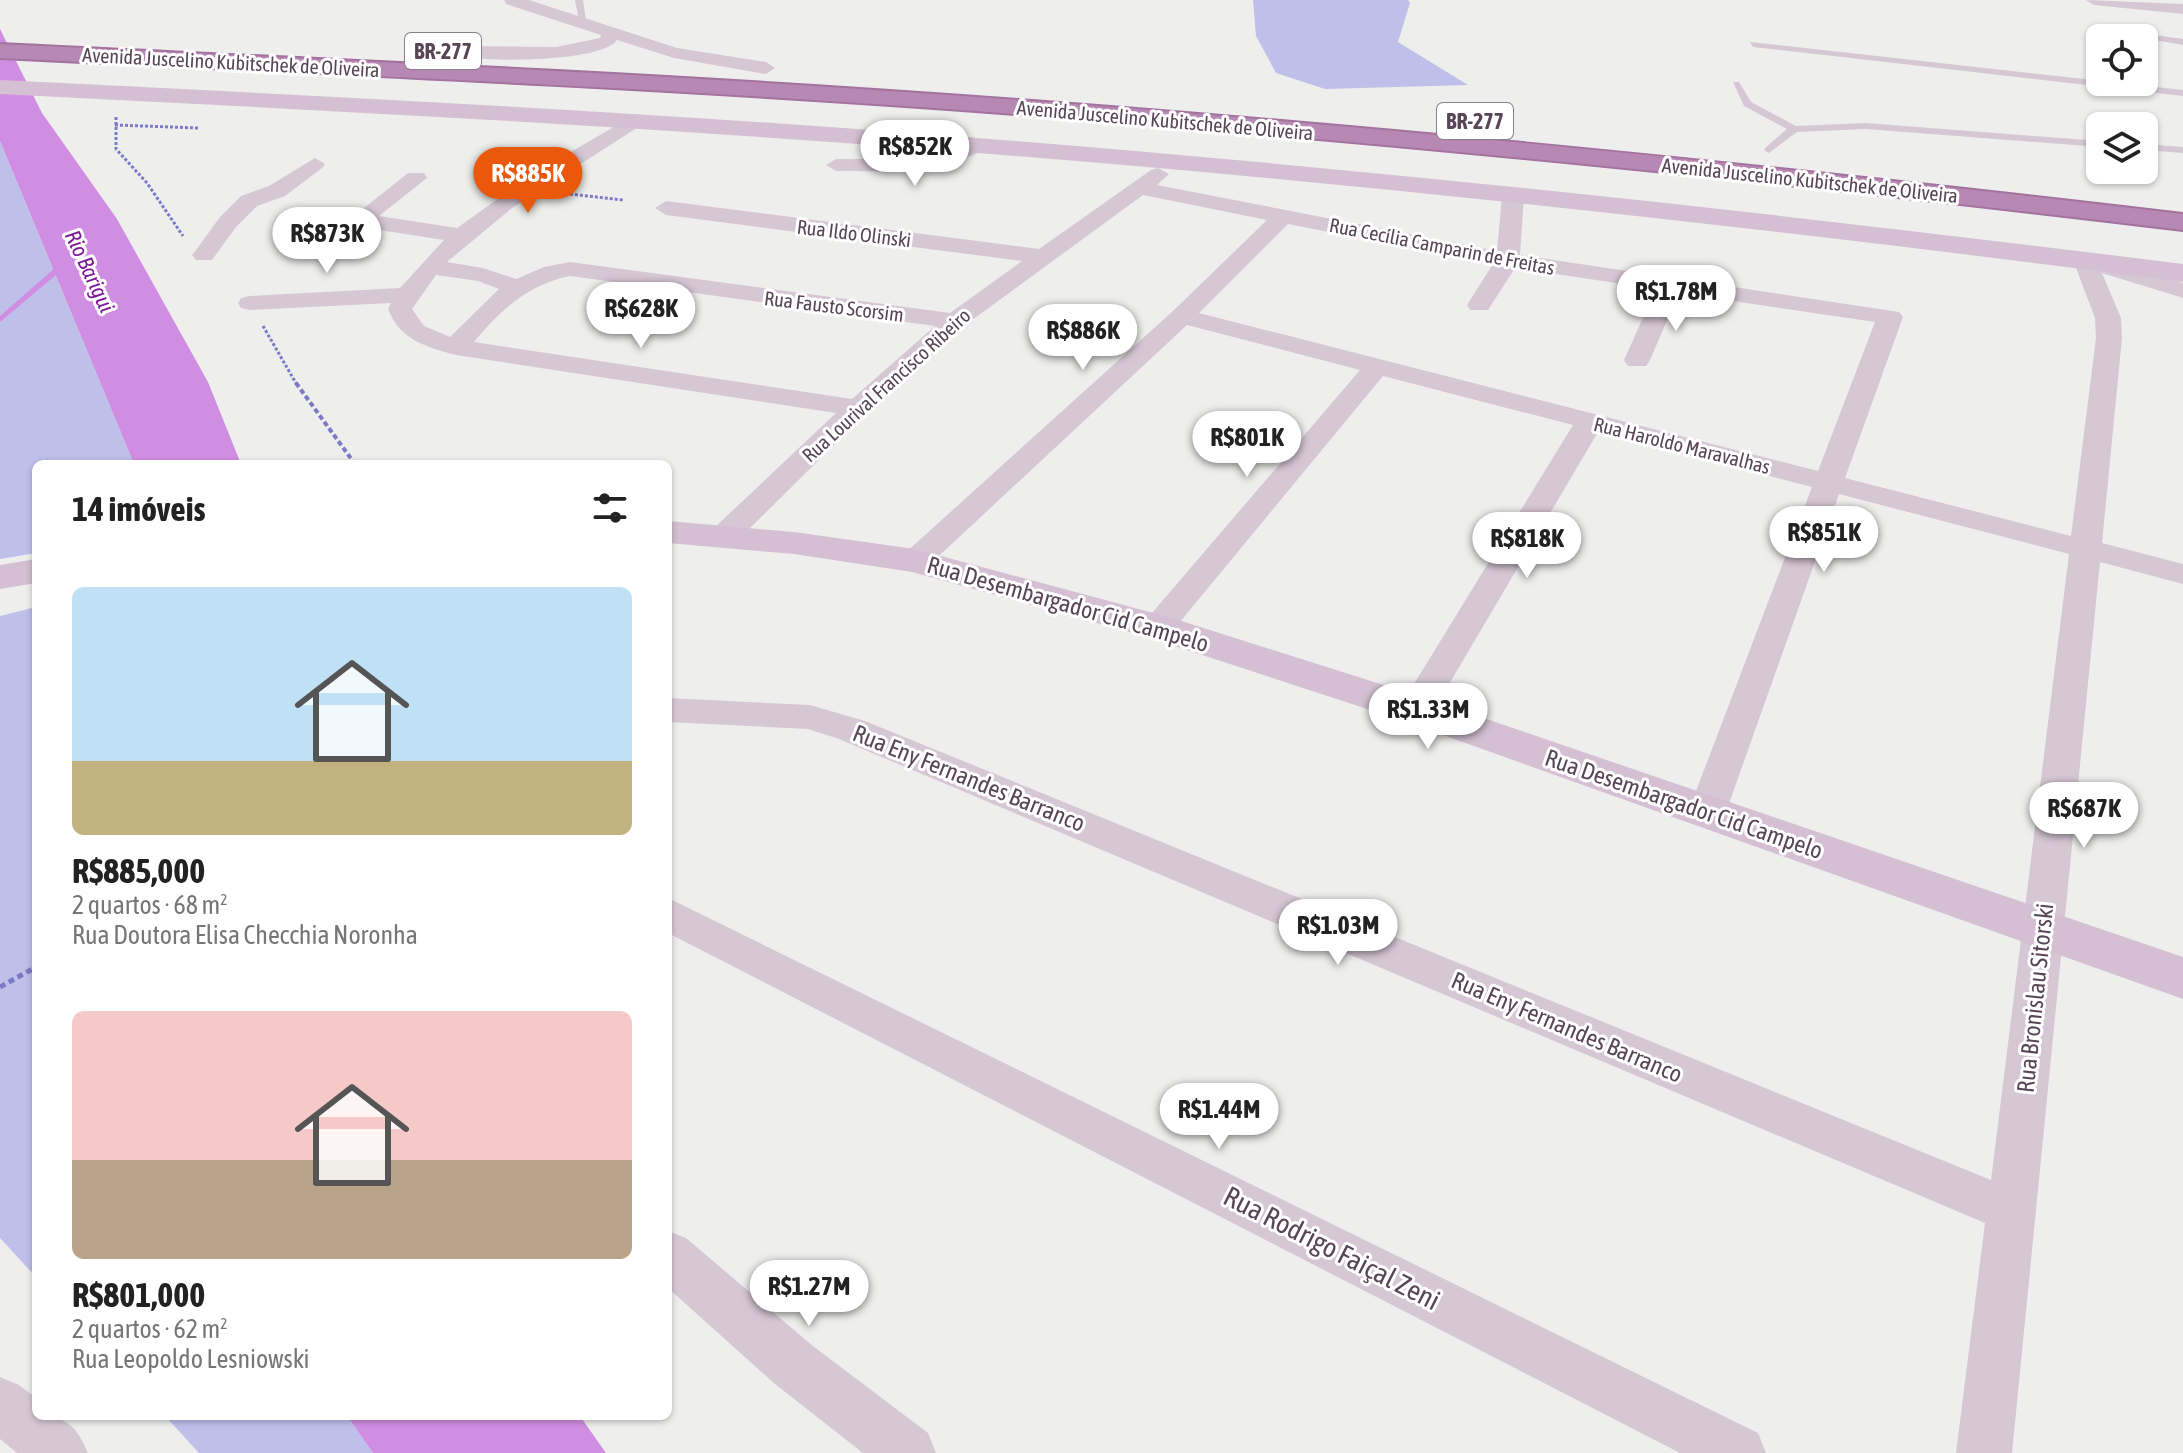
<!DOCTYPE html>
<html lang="pt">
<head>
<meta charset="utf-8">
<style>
	:root { --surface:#fff; --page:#f6f6f6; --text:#222; --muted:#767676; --accent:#ea580c }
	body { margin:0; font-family:"Asap Condensed",sans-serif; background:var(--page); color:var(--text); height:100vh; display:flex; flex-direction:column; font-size:30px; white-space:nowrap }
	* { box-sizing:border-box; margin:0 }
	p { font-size:26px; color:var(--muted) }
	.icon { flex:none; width:44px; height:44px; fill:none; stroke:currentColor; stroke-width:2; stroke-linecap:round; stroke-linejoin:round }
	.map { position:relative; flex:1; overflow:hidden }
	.details { position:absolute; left:32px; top:460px; width:640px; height:960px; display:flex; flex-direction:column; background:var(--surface); border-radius:12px; box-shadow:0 2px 6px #0004 }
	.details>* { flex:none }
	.tools { position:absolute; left:2086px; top:24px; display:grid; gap:16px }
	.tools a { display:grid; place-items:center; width:72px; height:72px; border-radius:12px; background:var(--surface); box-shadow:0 2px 6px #0004; font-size:40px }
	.price { position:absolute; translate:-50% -68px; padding:0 18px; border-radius:28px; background:#fff; color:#222; font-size:26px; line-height:52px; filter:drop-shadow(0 2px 4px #0008) }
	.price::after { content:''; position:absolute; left:50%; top:48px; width:24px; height:18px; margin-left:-12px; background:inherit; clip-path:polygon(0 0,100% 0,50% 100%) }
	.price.selected { background:var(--accent); color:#fff }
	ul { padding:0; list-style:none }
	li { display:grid; align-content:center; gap:16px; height:424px; padding:0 40px }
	li span { display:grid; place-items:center; height:248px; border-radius:12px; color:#555 }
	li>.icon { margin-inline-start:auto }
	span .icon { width:144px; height:144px; fill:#fffc; stroke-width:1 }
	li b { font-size:34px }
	h2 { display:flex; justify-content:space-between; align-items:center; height:96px; padding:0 40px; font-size:34px }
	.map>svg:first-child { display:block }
	.green { fill:#bec0ea }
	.water { fill:#d08ee3 }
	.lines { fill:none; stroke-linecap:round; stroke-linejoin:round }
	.stream { fill:#d08ee3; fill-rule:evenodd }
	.highway-casing { stroke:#a3739f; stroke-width:4 }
	.path-far2 { stroke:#7e79c5; stroke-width:3; stroke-dasharray:3 2; stroke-linecap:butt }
	.path-far1 { stroke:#7e79c5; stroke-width:4; stroke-dasharray:5 3; stroke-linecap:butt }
	.path { stroke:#7e79c5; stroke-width:5; stroke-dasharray:6 4; stroke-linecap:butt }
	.lane { fill:#d6c7d5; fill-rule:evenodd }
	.street { fill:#d6c7d5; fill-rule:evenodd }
	.secondary { fill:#d4c0d2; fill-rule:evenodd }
	.highway { fill:#b888b4; fill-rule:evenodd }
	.labels { text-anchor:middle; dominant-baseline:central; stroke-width:6; stroke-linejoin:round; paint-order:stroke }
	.far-street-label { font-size:20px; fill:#584657; stroke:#fff }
	.shield { fill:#fff; stroke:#8a7e89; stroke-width:2 }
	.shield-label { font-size:22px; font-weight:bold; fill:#584657 }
	.far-water-label { font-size:22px; font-style:italic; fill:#7d1899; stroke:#fff }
	.street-label { font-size:24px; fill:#584657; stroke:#fff }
	.near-street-label { font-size:28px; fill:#584657; stroke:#fff }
</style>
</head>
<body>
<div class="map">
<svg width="2183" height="1453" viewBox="0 0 2183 1453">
	<rect width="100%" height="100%" fill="#eeefec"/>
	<!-- green -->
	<path class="green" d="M 1253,0 L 1408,0 L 1410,3 L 1398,42 L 1468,85 L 1325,89 L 1276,73 L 1256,36 Z
		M 0,141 L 134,464 L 36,464 L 36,553 L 0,559 Z
		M 36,607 L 36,1277 L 0,1238 L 0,616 Z
		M 165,1416 L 347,1416 L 373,1453 L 199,1453 Z"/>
	<!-- water -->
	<path class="water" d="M 0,29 L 42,113 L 117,219 L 208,382 L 241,464 L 134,464 L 0,141 Z
		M 347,1416 L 580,1416 L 606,1453 L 373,1453 Z"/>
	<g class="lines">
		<!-- stream -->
		<path class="stream" d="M 63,261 L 70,263 L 0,322 L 0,316 Z"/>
		<!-- highway casing -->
		<g class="highway-casing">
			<path id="highway" d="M 0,44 C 311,59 623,72 934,94 C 1351,123 1768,165 2183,214 L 2183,230 C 1768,180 1352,138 934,108 C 623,86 311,73 0,58 Z"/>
		</g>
		<!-- path-far2 -->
		<path class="path-far2" d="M 116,117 L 116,149 L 147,183 L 183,236
			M 115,125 L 198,128
			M 570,194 L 623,200
			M 263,326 L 297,385"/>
		<!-- path-far1 -->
		<path class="path-far1" d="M 296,383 L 355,464"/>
		<!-- path -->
		<path class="path" d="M 0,987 L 36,967"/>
		<!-- lane -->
		<path class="lane" d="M 575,0 L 583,0 L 587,28 L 580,26 Z
			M 2137,27 L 2154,35 L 2183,39 L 2183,45 L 2149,39 L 2134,32 Z
			M 1750,42 L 2183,90 L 2183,96 L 1753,47 Z
			M 1733,82 L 1739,82 L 1751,102 L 1796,126 L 1866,123 L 2100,141 L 2100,147 L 1866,129 L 1797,132 L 1769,153 L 1764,150 L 1765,148 L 1787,129 L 1744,106 Z
			M 2144,144 L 2183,147 L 2183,153 L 2144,150 Z"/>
		<!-- street -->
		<path class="street" d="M 504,0 L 529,0 L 677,48 L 766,62 L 775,68 L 766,74 L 674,58 L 617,40 C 600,64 475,62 446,55 L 443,51 L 446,47 L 452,46 L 556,47 L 600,38 L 601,35 L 506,4 Z
			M 2086,0 L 2183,4 L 2183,14 L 2094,5 Z
			M 636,114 L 643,116 L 646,120 L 643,124 L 512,208 L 447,262 L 483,268 L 516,279 L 544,267 L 570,262 L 950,313 L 1022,261 L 666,215 L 655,208 L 666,201 L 1039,249 L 1151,170 L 1158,168 L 1169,174 L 1157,185 L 1497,251 L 1502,195 L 1513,188 L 1524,195 L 1520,255 L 1899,312 L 1903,317 L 1845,478 L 2071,536 L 2096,338 L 2095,318 L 2073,260 L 2077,255 L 2085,253 L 2183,283 L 2183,298 L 2102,273 L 2121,318 L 2122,338 L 2102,543 L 2183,564 L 2183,584 L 2100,562 L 2012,1453 L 1956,1453 L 1985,1223 L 839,739 L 808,729 L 668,722 L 668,698 L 810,705 L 865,721 L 1991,1180 L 2069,554 L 1839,494 L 1726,812 L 1721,822 L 1707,826 L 1693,822 L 1688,812 L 1812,487 L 1598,432 L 1429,718 L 1416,722 L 1403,718 L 1398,710 L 1573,425 L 1383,376 L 1170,634 L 1158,638 L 1146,634 L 1141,627 L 1146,620 L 1360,370 L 1187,325 L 926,568 L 915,570 L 904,568 L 899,561 L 904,554 L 1173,311 L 1267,220 L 1143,195 L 964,326 L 836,443 L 735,543 L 724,545 L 713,543 L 709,536 L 713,529 L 836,413 L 456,355 C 426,347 400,340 388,309 L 391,303 L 250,310 L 241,308 L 238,303 L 241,298 L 250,296 L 400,288 L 444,240 L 360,227 L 349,220 L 408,173 L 424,173 L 427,178 L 379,216 L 457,228 L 533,174 ZM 1288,224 L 1493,264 L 1467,305 L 1470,310 L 1488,310 L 1515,268 L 1656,289 L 1624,360 L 1628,366 L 1646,366 L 1650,360 L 1679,293 L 1875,322 L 1818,471 L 1199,313 ZM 436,275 L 478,281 L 499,289 L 450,337 L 424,326 L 412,309 ZM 570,276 L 935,326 L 852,399 L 474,342 C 499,311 529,284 570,276 Z
			M 979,139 L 989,145 L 986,149 C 933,175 894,171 836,171 L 826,165 L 836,159 L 918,159 L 944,154 Z
			M 315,158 L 325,164 L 322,168 L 285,196 L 257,206 L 236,227 L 212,260 L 196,260 L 192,255 L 196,250 L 220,217 L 241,196 L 269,186 Z
			M 668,898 L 1758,1433 L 1766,1453 L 1680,1453 L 668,933 Z
			M 668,1231 L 686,1238 L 813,1346 L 928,1433 L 936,1453 L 863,1453 L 775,1384 L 668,1288 Z
			M 0,1377 L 19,1385 L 36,1398 L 36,1416 C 66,1416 76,1425 88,1453 L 17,1453 L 0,1439 Z"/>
		<!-- secondary -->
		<path class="secondary" d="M 0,80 C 304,95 609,110 912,133 C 1337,165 1760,211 2183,264 L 2183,282 C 1761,227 1337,180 913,148 C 609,125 304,109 0,94 Z
			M 668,521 L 794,532 L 915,549 L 1172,618 L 1431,700 L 2183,957 L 2183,999 L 1401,720 L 1144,636 L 912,572 L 794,554 L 668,543 Z
			M 36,559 L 36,583 L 0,589 L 0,565 Z"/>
		<!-- highway -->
		<use href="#highway" class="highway"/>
	</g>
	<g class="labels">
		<!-- far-street labels -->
		<g class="far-street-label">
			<text transform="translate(231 62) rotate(3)">Avenida Juscelino Kubitschek de Oliveira</text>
			<text transform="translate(1165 120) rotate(5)">Avenida Juscelino Kubitschek de Oliveira</text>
			<text transform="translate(1810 180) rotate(6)">Avenida Juscelino Kubitschek de Oliveira</text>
			<text transform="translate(854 233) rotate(7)">Rua Ildo Olinski</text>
			<text transform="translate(1442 246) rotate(11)">Rua Cecília Camparin de Freitas</text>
			<text transform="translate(834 306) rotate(7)">Rua Fausto Scorsim</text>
			<text transform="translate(886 385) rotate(-42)">Rua Lourival Francisco Ribeiro</text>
			<text transform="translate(1682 445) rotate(14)">Rua Haroldo Maravalhas</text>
		</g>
		<!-- shield labels -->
		<g class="shield">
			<rect x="405" y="33" width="76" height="36" rx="6"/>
			<rect x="1437" y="103" width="76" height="36" rx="6"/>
		</g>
		<g class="shield-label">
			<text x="443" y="51">BR-277</text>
			<text x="1475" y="121">BR-277</text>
		</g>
		<!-- far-water labels -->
		<g class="far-water-label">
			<text transform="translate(90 271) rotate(65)">Rio Barigui</text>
		</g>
		<!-- street labels -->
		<g class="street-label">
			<text transform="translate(1068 604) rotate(16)">Rua Desembargador Cid Campelo</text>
			<text transform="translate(969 778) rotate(22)">Rua Eny Fernandes Barranco</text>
			<text transform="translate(1684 804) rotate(19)">Rua Desembargador Cid Campelo</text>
			<text transform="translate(2035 998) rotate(-84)">Rua Bronislau Sitorski</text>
			<text transform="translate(1567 1027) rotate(23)">Rua Eny Fernandes Barranco</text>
		</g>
		<!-- near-street labels -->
		<g class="near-street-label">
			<text transform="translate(1332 1248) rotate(27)">Rua Rodrigo Faiçal Zeni</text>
		</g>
	</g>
</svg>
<div class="tools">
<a><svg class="icon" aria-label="locate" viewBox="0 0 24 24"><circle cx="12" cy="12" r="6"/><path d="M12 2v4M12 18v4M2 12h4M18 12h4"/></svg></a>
<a><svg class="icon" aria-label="layers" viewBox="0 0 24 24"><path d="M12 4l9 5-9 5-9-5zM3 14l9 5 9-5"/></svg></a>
</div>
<b class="price" style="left:915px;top:188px">R$852K</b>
<b class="price selected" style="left:528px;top:215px">R$885K</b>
<b class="price" style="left:327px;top:275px">R$873K</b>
<b class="price" style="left:1676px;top:333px">R$1.78M</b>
<b class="price" style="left:641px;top:350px">R$628K</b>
<b class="price" style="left:1083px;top:372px">R$886K</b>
<b class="price" style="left:1247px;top:479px">R$801K</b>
<b class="price" style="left:1824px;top:574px">R$851K</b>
<b class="price" style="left:1527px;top:580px">R$818K</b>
<b class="price" style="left:1428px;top:751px">R$1.33M</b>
<b class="price" style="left:2084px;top:850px">R$687K</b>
<b class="price" style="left:1338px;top:967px">R$1.03M</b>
<b class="price" style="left:1219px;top:1151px">R$1.44M</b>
<b class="price" style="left:809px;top:1328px">R$1.27M</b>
<section class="details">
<h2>14 imóveis<svg class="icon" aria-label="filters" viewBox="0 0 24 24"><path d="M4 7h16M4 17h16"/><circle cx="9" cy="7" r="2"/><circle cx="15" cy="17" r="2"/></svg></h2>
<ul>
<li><span style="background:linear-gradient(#bfe0f5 70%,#c2b280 0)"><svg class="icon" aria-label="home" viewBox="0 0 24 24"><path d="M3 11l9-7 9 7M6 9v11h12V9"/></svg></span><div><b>R$885,000</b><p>2 quartos · 68 m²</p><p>Rua Doutora Elisa Checchia Noronha</p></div></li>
<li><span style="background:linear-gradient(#f6c9c9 60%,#b9a48a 0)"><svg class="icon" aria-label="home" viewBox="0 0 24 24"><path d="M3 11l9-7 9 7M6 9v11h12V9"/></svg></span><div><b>R$801,000</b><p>2 quartos · 62 m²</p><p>Rua Leopoldo Lesniowski</p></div></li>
</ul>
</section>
</div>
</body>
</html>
